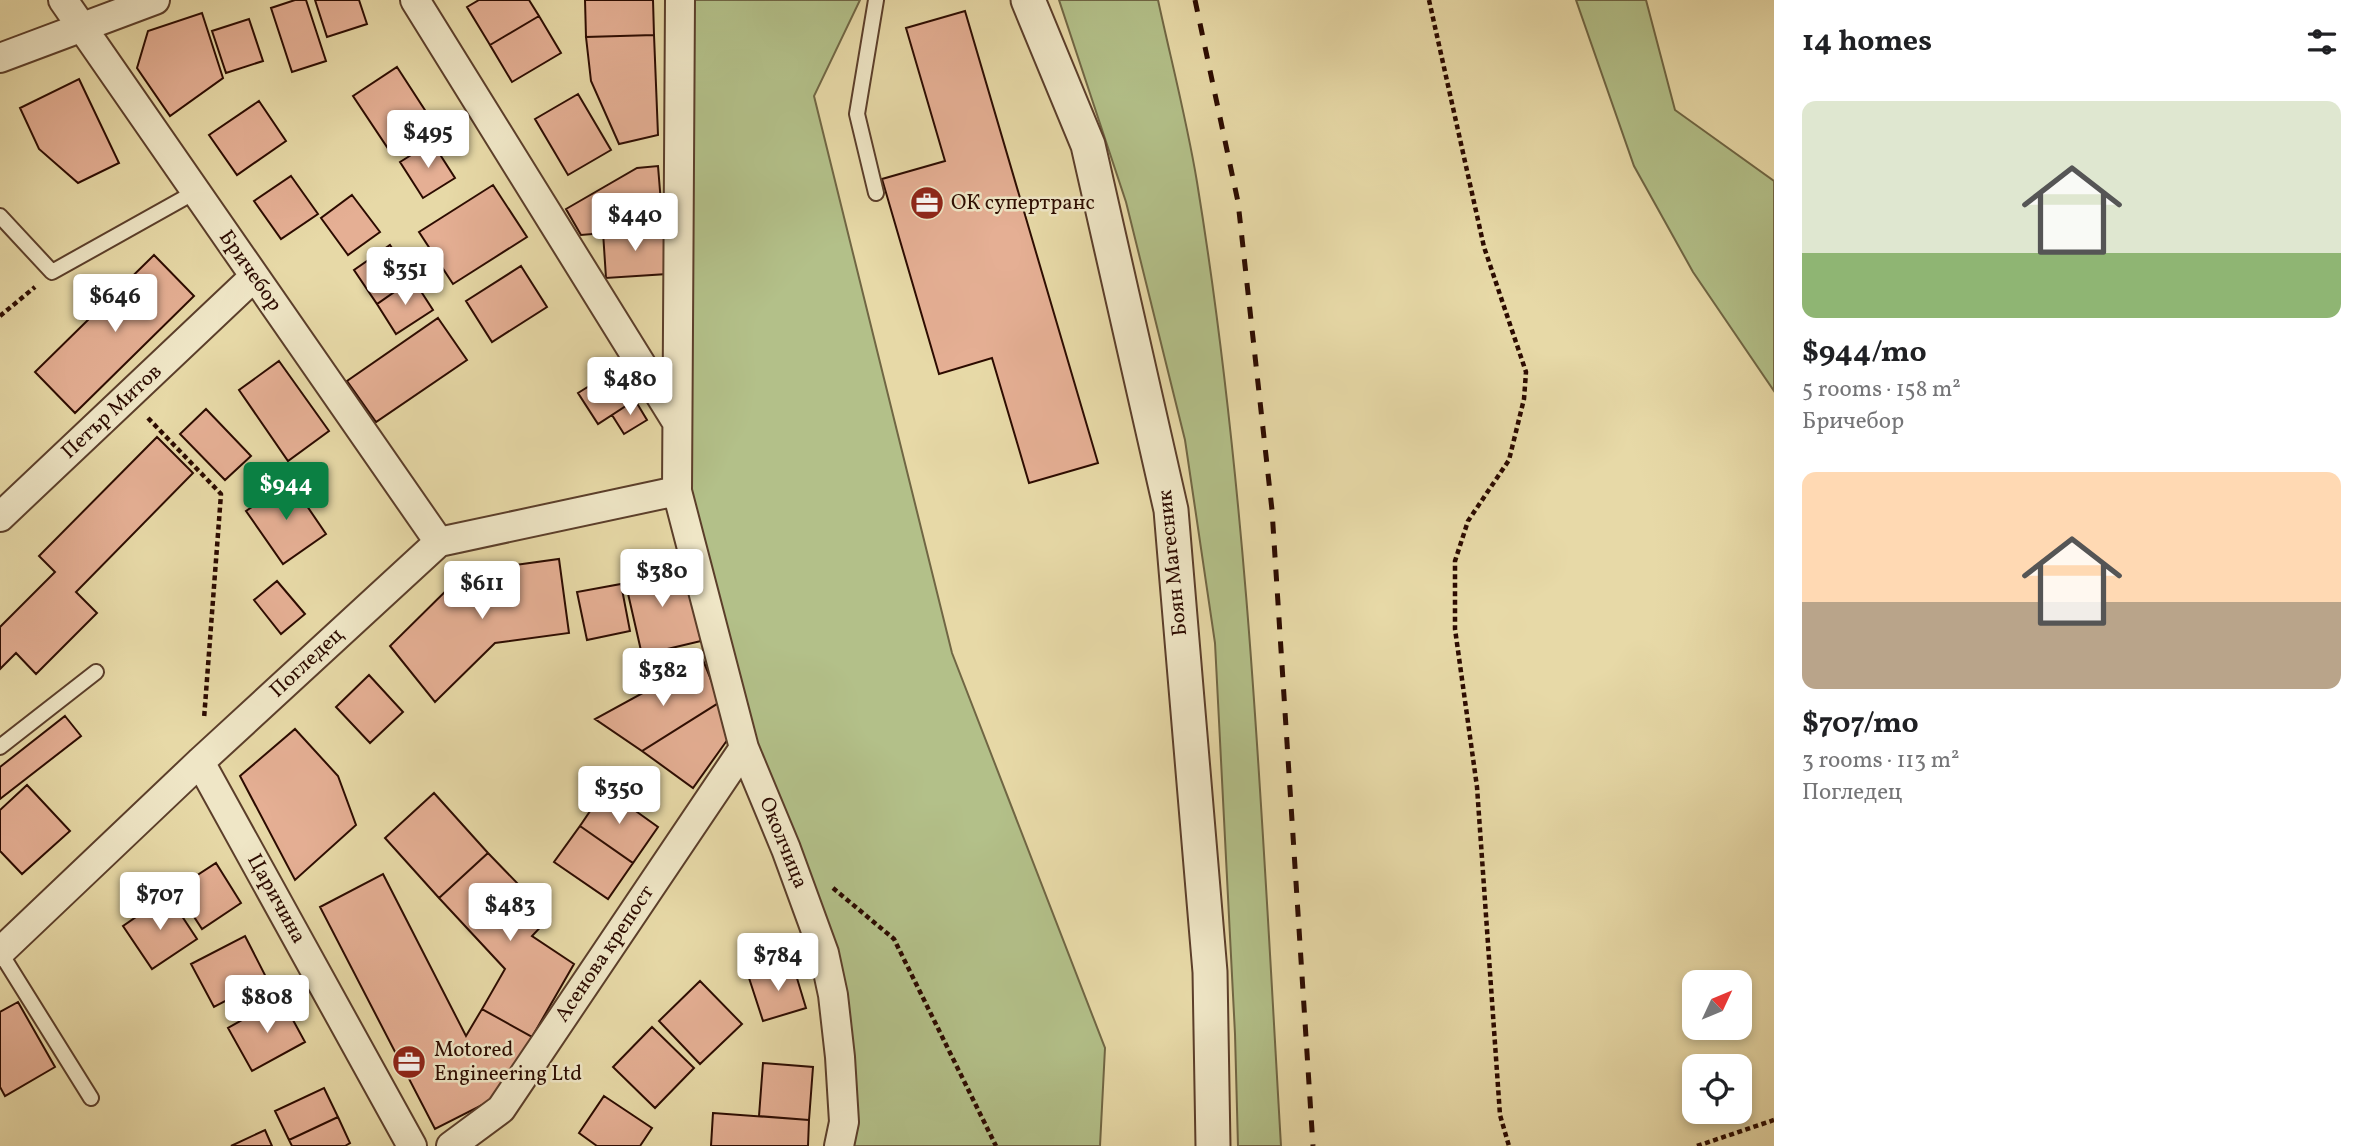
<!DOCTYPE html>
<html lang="en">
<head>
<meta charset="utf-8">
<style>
	:root { --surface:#fff; --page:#f6f6f6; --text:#202124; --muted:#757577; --accent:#0b8043 }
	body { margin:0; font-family:Vollkorn,serif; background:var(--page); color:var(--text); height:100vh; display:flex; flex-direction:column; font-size:26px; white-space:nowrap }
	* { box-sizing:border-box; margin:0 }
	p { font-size:23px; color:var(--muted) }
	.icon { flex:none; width:38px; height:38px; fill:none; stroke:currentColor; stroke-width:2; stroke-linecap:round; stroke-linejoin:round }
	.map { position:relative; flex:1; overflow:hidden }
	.side { display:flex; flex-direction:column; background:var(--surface); width:595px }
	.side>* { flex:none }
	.needle { width:46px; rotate:46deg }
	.controls { position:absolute; left:1682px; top:970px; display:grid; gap:14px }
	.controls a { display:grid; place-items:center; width:70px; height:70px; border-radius:14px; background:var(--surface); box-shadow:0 4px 10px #0003; font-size:35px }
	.price { position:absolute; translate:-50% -60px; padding:0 16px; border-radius:7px; background:#fff; color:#222; font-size:23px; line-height:46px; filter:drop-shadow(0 2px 4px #0008) }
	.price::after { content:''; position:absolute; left:50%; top:42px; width:21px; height:16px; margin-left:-10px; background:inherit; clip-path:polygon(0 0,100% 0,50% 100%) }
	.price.active { background:var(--accent); color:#fff }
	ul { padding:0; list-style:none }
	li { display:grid; align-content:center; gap:14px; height:371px; padding:0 28px }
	li span { display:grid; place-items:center; height:217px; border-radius:14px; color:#555 }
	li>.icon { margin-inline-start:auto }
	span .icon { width:126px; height:126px; fill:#fffc; stroke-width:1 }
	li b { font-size:30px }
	h2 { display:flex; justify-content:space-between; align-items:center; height:84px; padding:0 28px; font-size:30px }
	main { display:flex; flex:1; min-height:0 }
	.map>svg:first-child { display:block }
	.green { fill:#b3c089; stroke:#706644; stroke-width:2 }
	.building { fill:#e5af94; stroke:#2c0b00; stroke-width:2 }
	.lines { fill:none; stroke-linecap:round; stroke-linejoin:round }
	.service-casing { stroke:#5b3e2a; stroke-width:18 }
	.minor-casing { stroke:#5b3e2a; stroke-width:32 }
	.tertiary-casing { stroke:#5b3e2a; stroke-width:37 }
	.path { stroke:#2c0b00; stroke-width:4.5; stroke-dasharray:5 3.5; stroke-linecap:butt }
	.service { stroke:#efe6c6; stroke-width:14 }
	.minor { stroke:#efe6c6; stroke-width:28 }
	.tertiary { stroke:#efe6c6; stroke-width:33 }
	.rail { stroke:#2c0b00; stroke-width:5; stroke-dasharray:12 12; stroke-linecap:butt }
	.labels { text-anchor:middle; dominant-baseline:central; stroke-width:5; stroke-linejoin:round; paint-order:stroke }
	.poi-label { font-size:21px; fill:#2c0b00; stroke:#efe6c6; text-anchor:start }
	.street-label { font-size:21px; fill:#2c0b00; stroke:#efe6c6 }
</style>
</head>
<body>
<main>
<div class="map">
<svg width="1774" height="1146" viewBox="0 0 1774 1146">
	<rect width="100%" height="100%" fill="#e7d9a7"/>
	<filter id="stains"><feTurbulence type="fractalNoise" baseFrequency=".00286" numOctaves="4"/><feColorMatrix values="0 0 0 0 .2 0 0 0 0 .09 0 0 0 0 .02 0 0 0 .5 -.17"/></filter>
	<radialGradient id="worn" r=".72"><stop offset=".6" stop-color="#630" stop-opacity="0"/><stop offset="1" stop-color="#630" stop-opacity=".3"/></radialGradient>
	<!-- green -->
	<path class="green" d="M 680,0 L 860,0 L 814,96 L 952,653 L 1105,1048 L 1100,1146 L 839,1146 L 833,995 L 744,748 L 675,419 Z
		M 1059,0 L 1158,0 C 1171,60 1187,121 1197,182 C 1249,500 1262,824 1281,1146 L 1238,1146 L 1235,1034 L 1215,643 L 1185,440 L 1126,202 Z
		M 1576,0 L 1646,0 L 1675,110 L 1774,181 L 1774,391 L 1693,272 L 1634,166 Z"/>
	<!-- building -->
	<path class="building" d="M 295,0 L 306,0 L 326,61 L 292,72 L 271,8 Z
		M 315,0 L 359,0 L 367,24 L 327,37 Z
		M 479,0 L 529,0 L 539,16 L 490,45 L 467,7 Z
		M 585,0 L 653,0 L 654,35 L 586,37 Z
		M 965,11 L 1098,463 L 1029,483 L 992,358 L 939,374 L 882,179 L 945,161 L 906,28 Z
		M 202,13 L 223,78 L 170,116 L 137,68 L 148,31 Z
		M 539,16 L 561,53 L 512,82 L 490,45 Z
		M 249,19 L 263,61 L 226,73 L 212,31 Z
		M 654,35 L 658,135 L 619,144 L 591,81 L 586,37 Z
		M 397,67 L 432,121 L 389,150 L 353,96 Z
		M 79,79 L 119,163 L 78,183 L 39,149 L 20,108 Z
		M 578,94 L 611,150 L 568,175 L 535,119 Z
		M 259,101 L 286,141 L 237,175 L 209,135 Z
		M 432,142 L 455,178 L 423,198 L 400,162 Z
		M 658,166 L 663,228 L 581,235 L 566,209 L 637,168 Z
		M 291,176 L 318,214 L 281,239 L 254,201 Z
		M 493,185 L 527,237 L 453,284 L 419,232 Z
		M 352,195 L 380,232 L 348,255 L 321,218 Z
		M 663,228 L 667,274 L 606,278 L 603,232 Z
		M 390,245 L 413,279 L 377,304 L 354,270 Z
		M 154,255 L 194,296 L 75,413 L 35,372 Z
		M 521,266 L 547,307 L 492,342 L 466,301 Z
		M 413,279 L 433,310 L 396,334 L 377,304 Z
		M 438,318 L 467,360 L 376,422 L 347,381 Z
		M 279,361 L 329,431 L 288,461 L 239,390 Z
		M 615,370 L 635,400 L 598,424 L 578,393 Z
		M 635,400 L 647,420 L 624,434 L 612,415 Z
		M 206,409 L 251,456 L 225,480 L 180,434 Z
		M 157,437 L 193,473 L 76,592 L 97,613 L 36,674 L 16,653 L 0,669 L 0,627 L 55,572 L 39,556 Z
		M 290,481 L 326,534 L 283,564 L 246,511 Z
		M 559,559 L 569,633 L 495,643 L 435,702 L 390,646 L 465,572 Z
		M 683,563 L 701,641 L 642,655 L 624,576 Z
		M 277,581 L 305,614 L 281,634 L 254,600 Z
		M 621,584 L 630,631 L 587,640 L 577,592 Z
		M 703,660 L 720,702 L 642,751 L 595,719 Z
		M 369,675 L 403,712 L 370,743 L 336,707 Z
		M 720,702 L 733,732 L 693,788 L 642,751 Z
		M 65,716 L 81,736 L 0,799 L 0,767 Z
		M 295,729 L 338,776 L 356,825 L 295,880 L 240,776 Z
		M 27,785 L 70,831 L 22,874 L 0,851 L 0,810 Z
		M 605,789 L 658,827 L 633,863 L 580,826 Z
		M 434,793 L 488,853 L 439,898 L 385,838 Z
		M 580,826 L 633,863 L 608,899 L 554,862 Z
		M 488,853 L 550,917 L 532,936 L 574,964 L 532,1037 L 482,1009 L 505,969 L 439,898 Z
		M 216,863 L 241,903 L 202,929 L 176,889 Z
		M 383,874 L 466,1036 L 482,1009 L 532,1037 L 498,1097 L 435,1129 L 320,907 Z
		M 168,895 L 197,939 L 152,969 L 123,926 Z
		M 245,936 L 267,979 L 214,1007 L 191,964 Z
		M 793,965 L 806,1008 L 763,1021 L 749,978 Z
		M 700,981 L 742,1024 L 700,1064 L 659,1021 Z
		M 281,998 L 305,1042 L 252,1071 L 228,1028 Z
		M 18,1002 L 55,1067 L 5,1096 L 0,1087 L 0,1012 Z
		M 652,1027 L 694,1068 L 655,1108 L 613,1067 Z
		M 763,1063 L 813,1067 L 809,1120 L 759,1116 Z
		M 324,1088 L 338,1117 L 289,1140 L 275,1111 Z
		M 604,1096 L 652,1128 L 640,1146 L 597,1146 L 579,1133 Z
		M 713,1113 L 809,1120 L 808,1146 L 711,1146 Z
		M 338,1117 L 350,1143 L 345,1146 L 292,1146 L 289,1140 Z
		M 265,1130 L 272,1146 L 231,1146 Z"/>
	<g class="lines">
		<!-- service casing -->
		<g class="service-casing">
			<path id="service" d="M 876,193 L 857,114 L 876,0
				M 0,216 L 52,272 L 195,192
				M 0,747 L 96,672
				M 0,952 L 91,1098"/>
		</g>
		<!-- minor casing -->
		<g class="minor-casing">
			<path id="minor" d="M 63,0 L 439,542
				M 415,0 L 675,419
				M 680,0 L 677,491 L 744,748 L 786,849 L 824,953 L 833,995 L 840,1057 L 844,1122 L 839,1146
				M 0,58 L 155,0
				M 0,517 L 254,277
				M 200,762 L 412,1146
				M 0,952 L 200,762 L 439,542 L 677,491
				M 451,1146 L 501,1109 L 744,748"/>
		</g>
		<!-- tertiary casing -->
		<g class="tertiary-casing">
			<path id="tertiary" d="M 1028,0 L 1088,145 L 1171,510 L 1210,972 L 1213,1146"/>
		</g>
		<!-- path -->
		<path class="path" d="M 1429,0 L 1484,247 L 1526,372 L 1524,399 L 1509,460 L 1468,521 L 1455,561 L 1455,629 L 1477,787 L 1500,1115 L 1509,1146
			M 0,316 L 35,287
			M 148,418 L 221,494 L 204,719
			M 833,888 L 894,939 L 996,1146
			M 1697,1146 L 1774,1120"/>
		<!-- service -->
		<use href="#service" class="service"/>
		<!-- minor -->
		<use href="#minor" class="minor"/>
		<!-- tertiary -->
		<use href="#tertiary" class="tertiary"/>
		<!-- rail -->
		<path class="rail" d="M 1195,0 L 1238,202 L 1272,510 L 1313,1146"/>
	</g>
	<!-- icons -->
	<defs>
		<g id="office-disc" transform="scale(1.75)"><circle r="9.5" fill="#8f2418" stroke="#efe6c6"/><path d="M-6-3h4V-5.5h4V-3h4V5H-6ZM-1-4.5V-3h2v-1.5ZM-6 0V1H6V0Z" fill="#fff"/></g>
	</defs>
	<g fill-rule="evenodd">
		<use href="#office-disc" x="927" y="203"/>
		<use href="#office-disc" x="409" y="1062"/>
	</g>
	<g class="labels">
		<!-- poi labels -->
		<g class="poi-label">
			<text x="951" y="203">ОК супертранс</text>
			<text x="434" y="1050">Motored<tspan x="434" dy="24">Engineering Ltd</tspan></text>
		</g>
		<!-- street labels -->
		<g class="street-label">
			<text transform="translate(250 271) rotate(55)">Бричебор</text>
			<text transform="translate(112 412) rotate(-43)">Петър Митов</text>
			<text transform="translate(1173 563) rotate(-96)">Боян Магесник</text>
			<text transform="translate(307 663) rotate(-43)">Погледец</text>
			<text transform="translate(783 843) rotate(68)">Околчица</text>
			<text transform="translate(276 899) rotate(61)">Царичина</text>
			<text transform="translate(605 954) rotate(-56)">Асенова крепост</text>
		</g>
	</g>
	<rect width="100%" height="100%" filter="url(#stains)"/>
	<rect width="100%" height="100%" fill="url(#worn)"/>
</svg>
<div class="controls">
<a><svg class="needle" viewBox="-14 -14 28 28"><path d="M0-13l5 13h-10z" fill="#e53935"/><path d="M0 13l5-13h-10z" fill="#757577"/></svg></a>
<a><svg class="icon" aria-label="locate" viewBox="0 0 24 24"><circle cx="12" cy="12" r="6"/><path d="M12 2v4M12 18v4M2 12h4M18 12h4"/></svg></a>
</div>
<b class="price" style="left:428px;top:170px">$495</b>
<b class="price" style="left:635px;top:253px">$440</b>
<b class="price" style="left:405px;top:307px">$351</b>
<b class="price" style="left:115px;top:334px">$646</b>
<b class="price" style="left:630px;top:417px">$480</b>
<b class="price active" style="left:286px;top:522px">$944</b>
<b class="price" style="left:662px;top:609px">$380</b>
<b class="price" style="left:482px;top:621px">$611</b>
<b class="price" style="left:663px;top:708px">$382</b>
<b class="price" style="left:619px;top:826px">$350</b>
<b class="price" style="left:160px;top:932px">$707</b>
<b class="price" style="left:510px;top:943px">$483</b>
<b class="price" style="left:778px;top:993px">$784</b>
<b class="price" style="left:267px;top:1035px">$808</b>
</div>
<section class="side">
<h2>14 homes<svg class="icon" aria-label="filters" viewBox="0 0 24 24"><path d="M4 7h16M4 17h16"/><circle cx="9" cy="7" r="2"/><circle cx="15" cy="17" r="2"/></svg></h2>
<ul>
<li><span style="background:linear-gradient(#dfe7d0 70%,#8fb573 0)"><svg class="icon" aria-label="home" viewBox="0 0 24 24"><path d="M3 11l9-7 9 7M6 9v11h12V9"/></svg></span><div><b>$944/mo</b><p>5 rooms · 158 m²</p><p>Бричебор</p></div></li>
<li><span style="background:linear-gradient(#ffd9b3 60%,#b9a48a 0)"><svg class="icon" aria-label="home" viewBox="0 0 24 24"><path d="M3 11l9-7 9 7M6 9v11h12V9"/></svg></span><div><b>$707/mo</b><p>3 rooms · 113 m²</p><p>Погледец</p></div></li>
</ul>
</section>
</main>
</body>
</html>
